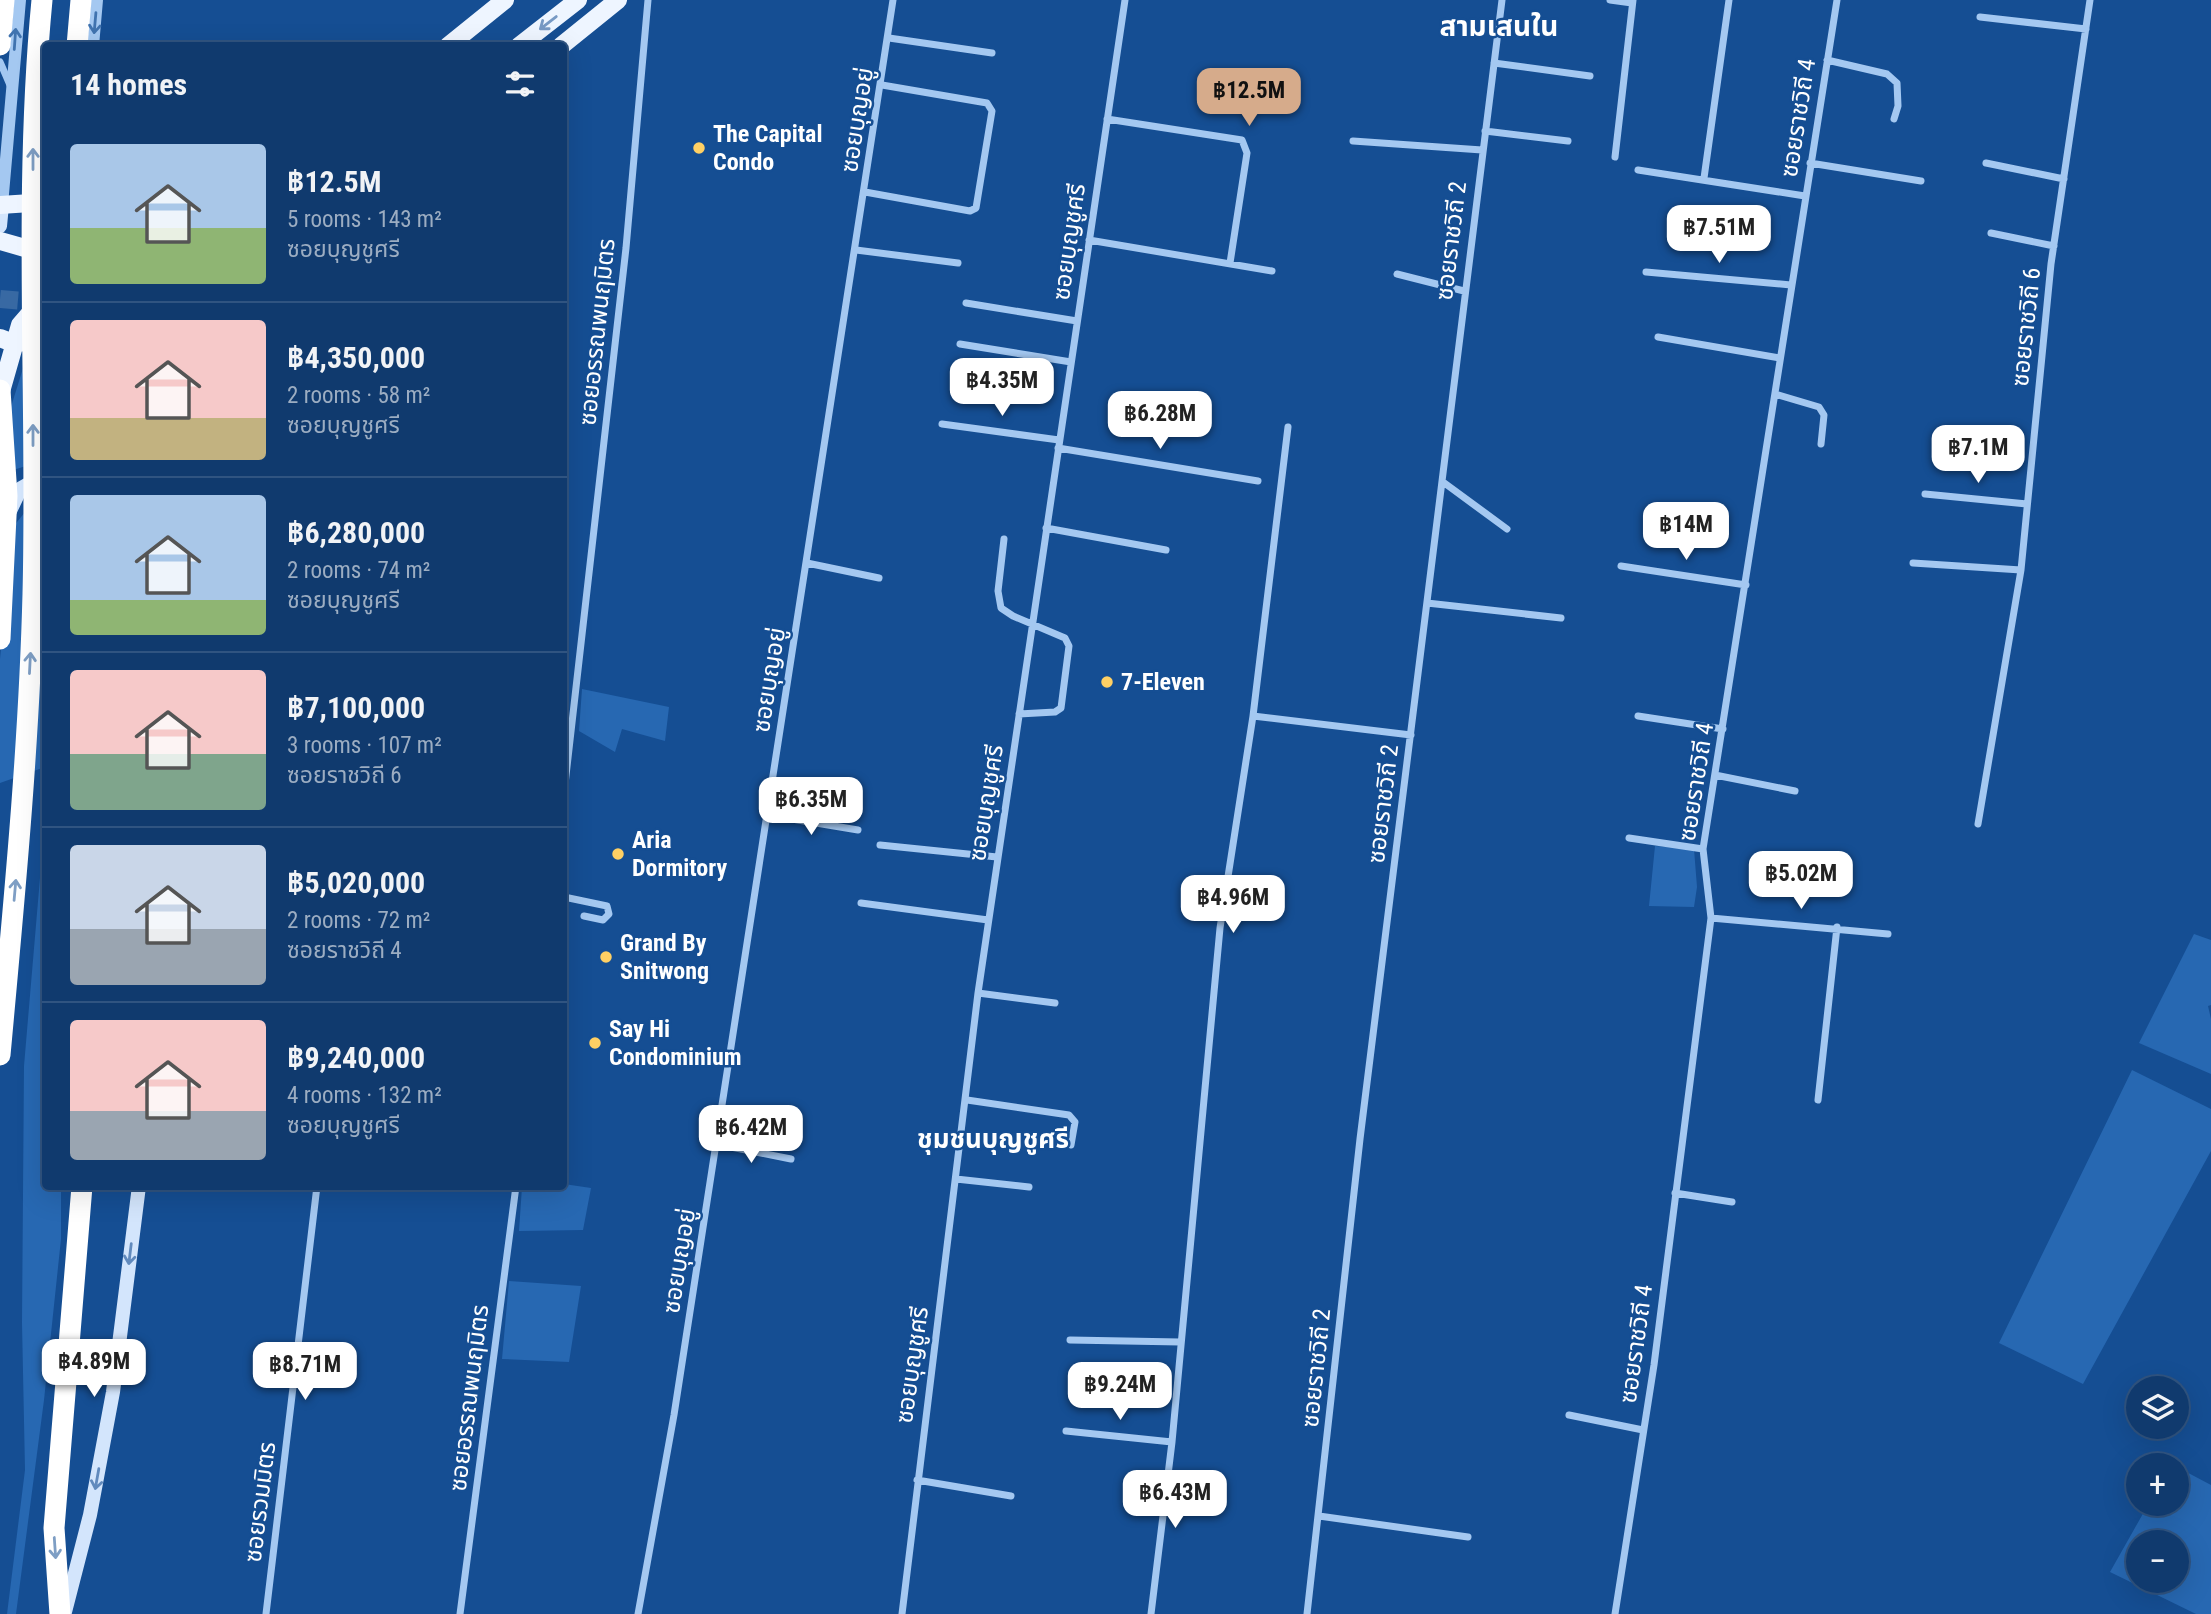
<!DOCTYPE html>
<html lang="en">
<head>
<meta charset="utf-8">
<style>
	:root { --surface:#103a6e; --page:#1e4576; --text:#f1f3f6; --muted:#9cadc2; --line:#305481; --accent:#d6ab8b }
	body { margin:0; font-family:"Roboto Condensed","Noto Sans Thai",sans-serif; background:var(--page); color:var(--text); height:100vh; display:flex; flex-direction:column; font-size:26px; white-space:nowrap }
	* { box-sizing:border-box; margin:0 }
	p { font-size:23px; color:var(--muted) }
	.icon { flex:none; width:38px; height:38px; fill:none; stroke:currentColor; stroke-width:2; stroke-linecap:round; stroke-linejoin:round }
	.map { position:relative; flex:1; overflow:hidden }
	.details { position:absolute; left:42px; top:42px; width:525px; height:1148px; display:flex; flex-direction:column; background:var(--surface); border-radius:7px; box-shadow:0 7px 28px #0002,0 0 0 2px var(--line) }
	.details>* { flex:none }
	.tools { position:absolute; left:2126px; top:1376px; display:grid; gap:14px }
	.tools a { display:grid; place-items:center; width:63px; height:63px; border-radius:50%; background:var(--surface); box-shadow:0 7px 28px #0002,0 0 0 2px var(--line); font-size:35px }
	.price { position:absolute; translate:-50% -60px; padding:0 16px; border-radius:14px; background:#fff; color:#222; font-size:23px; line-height:46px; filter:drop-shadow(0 2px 4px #0008) }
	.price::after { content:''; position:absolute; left:50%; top:42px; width:21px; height:16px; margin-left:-10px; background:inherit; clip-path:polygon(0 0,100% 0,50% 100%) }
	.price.selected { background:var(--accent); color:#111 }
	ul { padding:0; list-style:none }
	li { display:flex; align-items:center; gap:21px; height:175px; padding:0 28px }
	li+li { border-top:2px solid var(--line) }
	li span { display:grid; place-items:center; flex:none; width:196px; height:140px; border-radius:7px; color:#555 }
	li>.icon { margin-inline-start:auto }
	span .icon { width:84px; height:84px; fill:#fffc; stroke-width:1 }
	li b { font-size:30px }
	h2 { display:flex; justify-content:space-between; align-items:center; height:84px; padding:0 28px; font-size:30px }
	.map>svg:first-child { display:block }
	.green { fill:#2768b2; fill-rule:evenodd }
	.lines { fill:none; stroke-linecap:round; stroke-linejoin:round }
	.primary-tunnel { stroke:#3869a3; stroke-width:18; stroke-dasharray:18 9; stroke-linecap:butt }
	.minor { stroke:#a4c8f1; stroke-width:7 }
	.tertiary { stroke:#a4c8f1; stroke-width:12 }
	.secondary { stroke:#d3e5fc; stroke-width:14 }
	.primary { stroke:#eef5ff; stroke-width:18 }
	.motorway { stroke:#fff; stroke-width:21 }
	.motorway-bridge { stroke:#fff; stroke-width:21 }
	.oneway { stroke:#4073af }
	.oneway2 { stroke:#7799c4 }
	.oneway3 { stroke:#7e9ec4 }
	.oneway4 { stroke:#618abd }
	.poi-dot { fill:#ffd064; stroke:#154e93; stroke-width:2.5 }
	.labels { text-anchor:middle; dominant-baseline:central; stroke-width:5; stroke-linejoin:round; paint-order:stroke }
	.street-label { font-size:24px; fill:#fff; stroke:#154e93 }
	.poi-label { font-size:24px; font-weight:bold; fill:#fff; stroke:#154e93; text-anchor:start }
	.neighbourhood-label { font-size:26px; font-weight:bold; fill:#fff; stroke:#154e93 }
	.quarter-label { font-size:28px; font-weight:bold; fill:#fff; stroke:#154e93 }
</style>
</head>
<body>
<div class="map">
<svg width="2211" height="1614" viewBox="0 0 2211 1614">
	<rect width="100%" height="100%" fill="#154e93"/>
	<!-- green -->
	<path class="green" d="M 45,359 L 45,460 L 10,471 L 10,410 L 25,362 Z
		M 42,491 L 45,491 L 45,767 L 0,783 L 0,659 L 13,527 Z
		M 582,689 L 669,707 L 665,741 L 622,729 L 615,752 L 579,731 Z
		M 45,819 L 46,1186 L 61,1187 L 61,1239 L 44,1400 L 16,1614 L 7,1614 L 25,1470 L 22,1323 L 24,1066 Z
		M 1655,846 L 1694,849 L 1697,887 L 1694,907 L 1649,906 Z
		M 2194,934 L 2211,940 L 2211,1005 L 2208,1006 L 2211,1019 L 2211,1074 L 2139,1043 Z
		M 2132,1070 L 2211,1109 L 2211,1151 L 2083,1384 L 1999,1343 Z
		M 564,1184 L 591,1188 L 583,1230 L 519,1231 L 522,1187 Z
		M 509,1281 L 581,1286 L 569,1362 L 502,1359 Z
		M 2177,1467 L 2211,1485 L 2211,1614 L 2196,1614 L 2110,1572 L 2149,1503 L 2177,1503 ZM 2138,1542 L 2177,1542 L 2177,1580 L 2138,1580 Z"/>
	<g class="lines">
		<!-- primary-tunnel -->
		<path class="primary-tunnel" d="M 0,299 L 46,303"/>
		<!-- minor -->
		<path class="minor" d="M 1610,0 L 1632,3
			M 1980,17 L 2086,29
			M 889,38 L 992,53
			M 1827,60 L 1887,74 L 1897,83 L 1898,106 L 1894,119
			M 0,62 L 10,85
			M 1494,63 L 1590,76
			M 1107,119 L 1242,140 L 1247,153 L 1230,263
			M 1485,131 L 1568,141
			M 1353,141 L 1482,150
			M 1615,157 L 1633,0
			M 1810,163 L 1921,181
			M 1986,163 L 2064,179
			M 1638,170 L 1805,196
			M 1704,178 L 1729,0
			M 865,192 L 970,211 L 976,208 L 992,111 L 987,103 L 882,85
			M 1991,233 L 2054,246
			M 1089,240 L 1272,271
			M 856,250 L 958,263
			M 1646,272 L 1791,285
			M 1397,274 L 1464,291
			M 966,303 L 1077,321
			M 1658,337 L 1780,358
			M 960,344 L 1071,362
			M 1775,394 L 1819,407 L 1824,415 L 1821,444
			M 942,424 L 1059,440
			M 1058,448 L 1258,481
			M 1443,482 L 1507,529
			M 1925,494 L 2027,504
			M 1046,528 L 1166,550
			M 1004,539 L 998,591 L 1001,608 L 1013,616 L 1065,638 L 1069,646 L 1061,708 L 1055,712 L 1019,714
			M 807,563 L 879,578
			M 1913,563 L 2021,570
			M 1621,566 L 1746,585
			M 1427,603 L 1561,618
			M 1253,716 L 1411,735
			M 1638,716 L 1723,729
			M 1715,775 L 1795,791
			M 564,793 L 626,248 L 648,0
			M 768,815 L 858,830
			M 1978,824 L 2021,570 L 2051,264 L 2090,0
			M 1629,838 L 1703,849
			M 880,845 L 997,857
			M 564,897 L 607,906 L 609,914 L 603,920 L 584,916
			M 861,903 L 988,920
			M 1711,918 L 1888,934
			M 978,993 L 1055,1003
			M 967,1100 L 1069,1115 L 1075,1122 L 1071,1145
			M 1818,1100 L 1837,927
			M 716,1144 L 791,1159
			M 956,1179 L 1029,1187
			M 1675,1193 L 1732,1202
			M 1070,1340 L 1180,1342
			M 1569,1415 L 1643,1430
			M 1066,1431 L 1172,1442
			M 917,1480 L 1011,1496
			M 1319,1516 L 1468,1537
			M 266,1614 L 317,1186
			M 460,1614 L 516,1186
			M 638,1614 L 674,1415 L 893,0
			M 902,1614 L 978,993 L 1125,0
			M 1151,1614 L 1172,1442 L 1220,928 L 1253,716 L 1288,427
			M 1307,1614 L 1360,1139 L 1502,0
			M 1615,1614 L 1654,1365 L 1711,918 L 1703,849 L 1837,0"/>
		<!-- tertiary -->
		<path class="tertiary" d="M 93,46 L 97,0
			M 2,205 L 20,0"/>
		<!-- secondary -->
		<path class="secondary" d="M 0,226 L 2,205
			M 10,511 L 21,488 L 46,474
			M 65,1612 L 90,1515 L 113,1392 L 139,1186"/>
		<!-- primary -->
		<path class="primary" d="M 448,46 L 505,0
			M 519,46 L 578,0
			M 561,46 L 618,0
			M 0,205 L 46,202
			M 0,241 L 46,254
			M 0,338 L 13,343 L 46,341
			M 0,395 L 20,325 L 46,295"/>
		<!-- motorway -->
		<path class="motorway" d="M 0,45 L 4,0
			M 77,46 L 81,0
			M 60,1614 L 54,1528 L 82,1186"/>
		<!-- motorway-bridge -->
		<path class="motorway-bridge" d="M 0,390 L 7,496 L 0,639
			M 0,1055 C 14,902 29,748 33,594 C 38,396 23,197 42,0"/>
	</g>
	<!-- one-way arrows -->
	<defs><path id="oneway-shaft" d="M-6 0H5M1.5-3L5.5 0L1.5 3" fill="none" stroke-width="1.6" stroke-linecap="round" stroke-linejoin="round" transform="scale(1.75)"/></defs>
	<g class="oneway">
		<use href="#oneway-shaft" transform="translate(95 23) rotate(95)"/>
		<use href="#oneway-shaft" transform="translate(15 39) rotate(-86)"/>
	</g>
	<use class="oneway2" href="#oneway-shaft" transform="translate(548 23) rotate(142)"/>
	<g class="oneway3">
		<use href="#oneway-shaft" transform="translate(33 159) rotate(-90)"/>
		<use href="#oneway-shaft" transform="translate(33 435) rotate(-90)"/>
		<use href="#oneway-shaft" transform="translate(30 663) rotate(-87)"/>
		<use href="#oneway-shaft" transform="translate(15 890) rotate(-85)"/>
		<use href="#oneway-shaft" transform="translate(55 1548) rotate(86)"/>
	</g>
	<g class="oneway4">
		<use href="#oneway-shaft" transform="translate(130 1254) rotate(97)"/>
		<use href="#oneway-shaft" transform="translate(97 1479) rotate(100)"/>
	</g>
	<!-- markers -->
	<g class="poi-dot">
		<circle cx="699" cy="148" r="7"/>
		<circle cx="1107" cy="682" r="7"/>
		<circle cx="618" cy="854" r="7"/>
		<circle cx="606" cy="957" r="7"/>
		<circle cx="595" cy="1043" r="7"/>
	</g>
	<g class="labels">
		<!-- street labels -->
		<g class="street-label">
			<text transform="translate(1798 118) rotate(-81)">ซอยราชวิถี 4</text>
			<text transform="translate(857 120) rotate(-81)">ซอยบุญอยู่</text>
			<text transform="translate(1451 241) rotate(-83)">ซอยราชวิถี 2</text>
			<text transform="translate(1069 242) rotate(-82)">ซอยบุญชูศรี</text>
			<text transform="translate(2026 327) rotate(-84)">ซอยราชวิถี 6</text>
			<text transform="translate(597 332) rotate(-84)">ซอยอรรณพนฤมิตร</text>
			<text transform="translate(769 680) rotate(-81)">ซอยบุญอยู่</text>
			<text transform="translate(1696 782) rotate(-81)">ซอยราชวิถี 4</text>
			<text transform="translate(986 803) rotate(-81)">ซอยบุญชูศรี</text>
			<text transform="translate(1383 804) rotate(-83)">ซอยราชวิถี 2</text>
			<text transform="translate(679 1261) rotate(-81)">ซอยบุญอยู่</text>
			<text transform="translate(1636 1344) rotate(-82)">ซอยราชวิถี 4</text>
			<text transform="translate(912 1365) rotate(-82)">ซอยบุญชูศรี</text>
			<text transform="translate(1316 1368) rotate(-84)">ซอยราชวิถี 2</text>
			<text transform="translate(469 1398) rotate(-83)">ซอยอรรณพนฤมิตร</text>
			<text transform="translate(260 1502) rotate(-83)">ซอยรวมมิตร</text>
		</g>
		<!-- poi labels -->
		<g class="poi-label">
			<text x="713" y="134">The Capital<tspan x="713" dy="28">Condo</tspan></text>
			<text x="1121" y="682">7-Eleven</text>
			<text x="632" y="840">Aria<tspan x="632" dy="28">Dormitory</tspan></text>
			<text x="620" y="943">Grand By<tspan x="620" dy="28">Snitwong</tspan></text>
			<text x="609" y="1029">Say Hi<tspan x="609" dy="28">Condominium</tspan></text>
		</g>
		<!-- neighbourhood labels -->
		<g class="neighbourhood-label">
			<text x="993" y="1139">ชุมชนบุญชูศรี</text>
		</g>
		<!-- quarter labels -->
		<g class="quarter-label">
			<text x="1499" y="26">สามเสนใน</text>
		</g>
	</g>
</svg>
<div class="tools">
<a><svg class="icon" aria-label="layers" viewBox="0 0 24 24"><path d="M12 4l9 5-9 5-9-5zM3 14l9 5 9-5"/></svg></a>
<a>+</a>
<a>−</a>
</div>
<b class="price selected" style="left:1249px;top:128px">฿12.5M</b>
<b class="price" style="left:1719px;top:265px">฿7.51M</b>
<b class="price" style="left:1002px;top:418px">฿4.35M</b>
<b class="price" style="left:1160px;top:451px">฿6.28M</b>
<b class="price" style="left:1978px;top:485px">฿7.1M</b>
<b class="price" style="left:1686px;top:562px">฿14M</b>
<b class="price" style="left:811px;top:837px">฿6.35M</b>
<b class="price" style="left:1801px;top:911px">฿5.02M</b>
<b class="price" style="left:1233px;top:935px">฿4.96M</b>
<b class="price" style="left:751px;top:1165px">฿6.42M</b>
<b class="price" style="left:94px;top:1399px">฿4.89M</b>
<b class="price" style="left:305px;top:1402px">฿8.71M</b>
<b class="price" style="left:1120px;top:1422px">฿9.24M</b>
<b class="price" style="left:1175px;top:1530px">฿6.43M</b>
<section class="details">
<h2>14 homes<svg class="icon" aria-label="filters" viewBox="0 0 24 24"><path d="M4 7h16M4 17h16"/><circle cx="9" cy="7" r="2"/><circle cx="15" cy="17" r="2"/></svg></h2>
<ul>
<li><span style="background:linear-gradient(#a9c7e8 60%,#8fb573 0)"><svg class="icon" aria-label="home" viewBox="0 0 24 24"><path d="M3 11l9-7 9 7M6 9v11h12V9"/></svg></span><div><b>฿12.5M</b><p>5 rooms · 143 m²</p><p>ซอยบุญชูศรี</p></div></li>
<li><span style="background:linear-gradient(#f6c9c9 70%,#c2b280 0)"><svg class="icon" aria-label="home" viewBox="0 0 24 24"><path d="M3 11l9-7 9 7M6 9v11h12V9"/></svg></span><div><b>฿4,350,000</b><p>2 rooms · 58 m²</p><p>ซอยบุญชูศรี</p></div></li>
<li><span style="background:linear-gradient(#a9c7e8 75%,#8fb573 0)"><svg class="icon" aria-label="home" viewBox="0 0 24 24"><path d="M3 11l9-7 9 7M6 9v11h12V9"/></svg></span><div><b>฿6,280,000</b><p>2 rooms · 74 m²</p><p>ซอยบุญชูศรี</p></div></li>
<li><span style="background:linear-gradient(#f6c9c9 60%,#7fa58c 0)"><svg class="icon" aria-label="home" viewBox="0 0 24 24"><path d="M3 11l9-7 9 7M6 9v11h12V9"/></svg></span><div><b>฿7,100,000</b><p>3 rooms · 107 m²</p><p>ซอยราชวิถี 6</p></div></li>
<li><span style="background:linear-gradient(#c9d6e8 60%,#9aa5b1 0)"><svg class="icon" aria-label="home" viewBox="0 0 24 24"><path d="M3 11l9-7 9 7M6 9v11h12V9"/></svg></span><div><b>฿5,020,000</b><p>2 rooms · 72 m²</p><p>ซอยราชวิถี 4</p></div></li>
<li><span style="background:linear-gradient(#f6c9c9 65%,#9aa5b1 0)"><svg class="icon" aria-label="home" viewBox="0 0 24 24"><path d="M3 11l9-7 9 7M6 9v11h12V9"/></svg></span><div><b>฿9,240,000</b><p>4 rooms · 132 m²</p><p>ซอยบุญชูศรี</p></div></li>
</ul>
</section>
</div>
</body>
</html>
